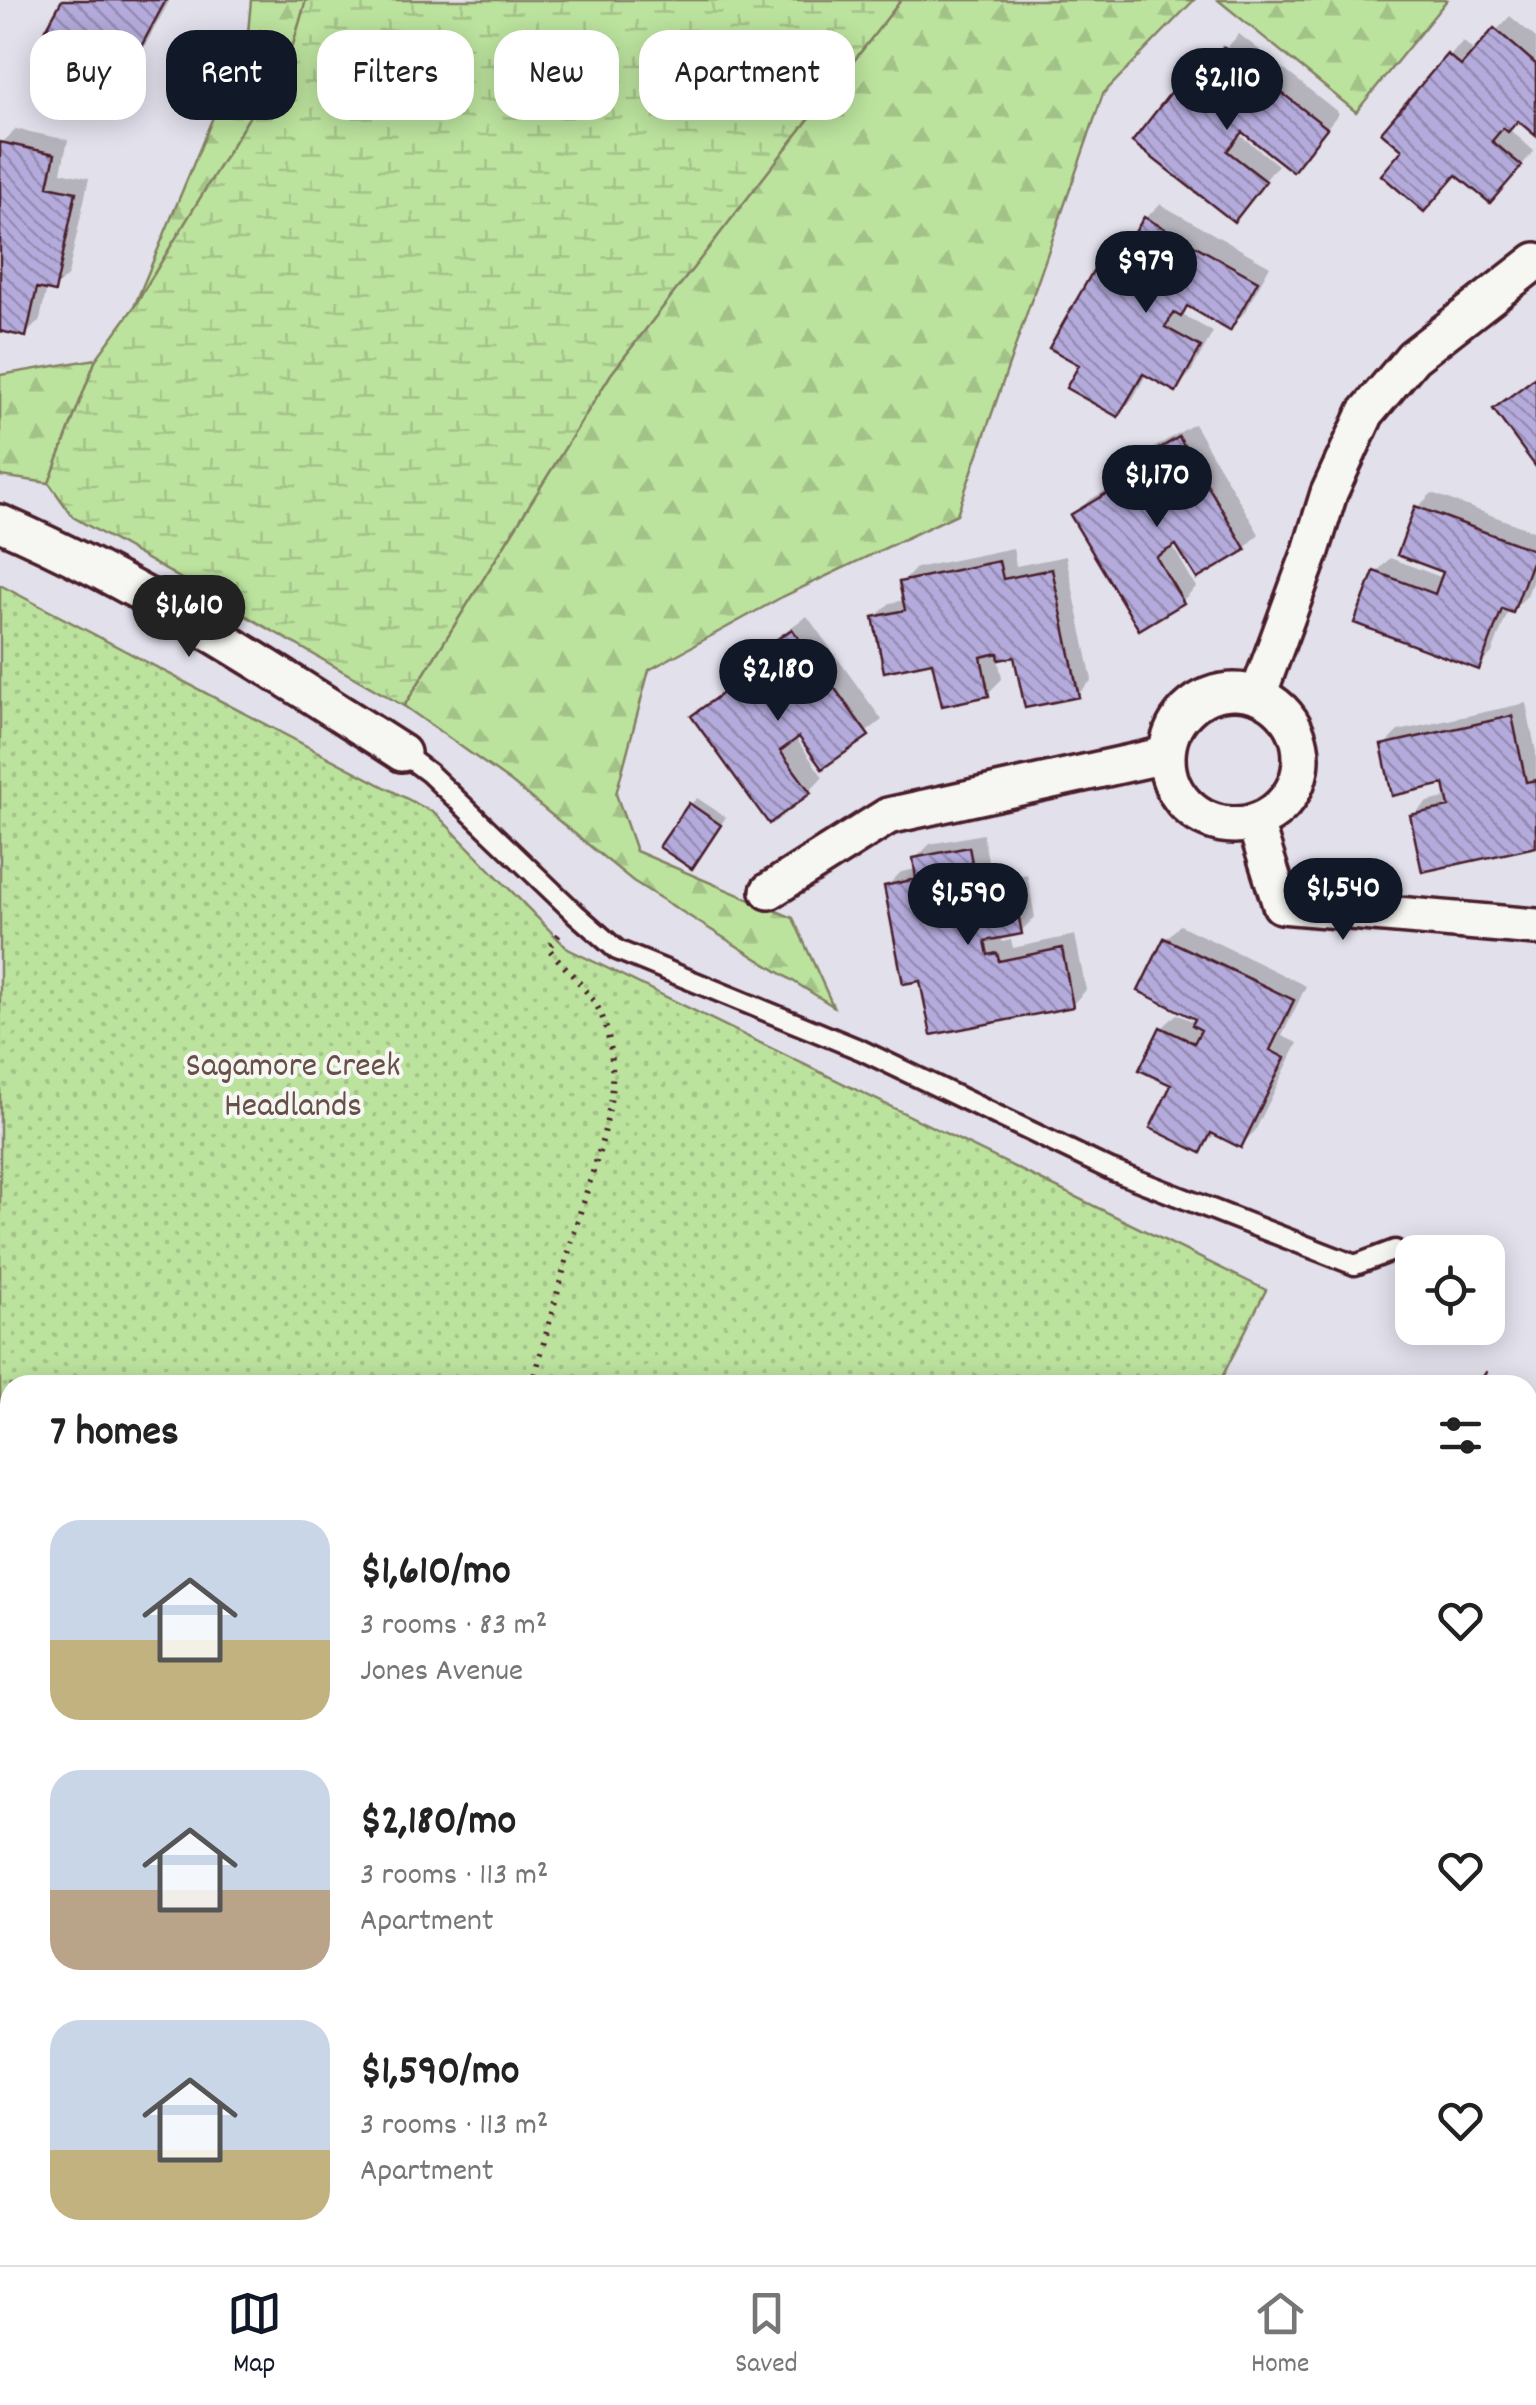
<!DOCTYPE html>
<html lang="en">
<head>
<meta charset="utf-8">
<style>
	:root { --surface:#fff; --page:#f6f6f6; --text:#222; --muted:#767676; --line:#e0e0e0; --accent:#111827 }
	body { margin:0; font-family:Dekko,sans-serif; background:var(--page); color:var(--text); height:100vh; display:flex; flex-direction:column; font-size:38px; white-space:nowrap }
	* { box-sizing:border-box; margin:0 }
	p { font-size:32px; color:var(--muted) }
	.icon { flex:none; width:55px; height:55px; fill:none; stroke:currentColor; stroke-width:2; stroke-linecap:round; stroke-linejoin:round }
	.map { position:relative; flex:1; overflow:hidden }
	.drawer { position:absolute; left:0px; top:1375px; width:1538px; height:890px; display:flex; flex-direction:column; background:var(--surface); border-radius:30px 30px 0 0; box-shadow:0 5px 25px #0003 }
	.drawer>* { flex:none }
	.hud { position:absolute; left:30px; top:30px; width:1000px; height:90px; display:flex; gap:20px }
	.fabs { position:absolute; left:1395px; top:1235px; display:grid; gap:20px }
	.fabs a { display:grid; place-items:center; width:110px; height:110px; border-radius:20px; background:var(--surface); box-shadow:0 5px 25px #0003; font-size:50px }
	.price { position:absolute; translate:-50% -85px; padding:0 22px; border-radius:35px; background:var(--accent); color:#fff; font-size:32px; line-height:65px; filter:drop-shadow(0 2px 5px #0008) }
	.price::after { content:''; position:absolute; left:50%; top:60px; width:30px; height:22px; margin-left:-15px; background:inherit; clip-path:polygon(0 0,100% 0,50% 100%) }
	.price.on { background:#222; color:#fff }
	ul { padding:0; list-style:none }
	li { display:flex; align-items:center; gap:30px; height:250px; padding:0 50px }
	li span { display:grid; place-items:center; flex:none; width:280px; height:200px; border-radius:30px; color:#555 }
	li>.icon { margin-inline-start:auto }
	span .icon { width:120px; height:120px; fill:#fffc; stroke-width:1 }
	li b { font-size:42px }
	h2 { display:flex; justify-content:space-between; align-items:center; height:120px; padding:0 50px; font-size:42px }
	.tag { padding:0 35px; border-radius:30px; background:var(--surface); box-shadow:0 5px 25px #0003; font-size:35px; line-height:90px }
	.tag.on { background:var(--accent); color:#fff }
	.dock { display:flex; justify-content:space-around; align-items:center; height:140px; border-top:2px solid var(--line); background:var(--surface); font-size:28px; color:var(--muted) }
	.dock a { display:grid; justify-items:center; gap:5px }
	.dock .on { color:var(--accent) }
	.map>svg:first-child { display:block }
	.forest { fill:url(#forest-firs); stroke:#838164; stroke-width:2.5 }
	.wetland { fill:url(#wetland-marsh); stroke:#838164; stroke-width:2.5 }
	.park { fill:url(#park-dots); stroke:#838164; stroke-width:2.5 }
	.water { fill:url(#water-ripples); stroke:#878ca7; stroke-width:2.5 }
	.shadow { fill:#0003 }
	.building { fill:url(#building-back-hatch); stroke:#4a1f2b; stroke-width:2.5 }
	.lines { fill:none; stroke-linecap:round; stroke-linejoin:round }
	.lane-casing { stroke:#4a1f2b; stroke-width:25 }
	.street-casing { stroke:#4a1f2b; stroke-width:42 }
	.path { stroke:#4a1f2b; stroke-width:6; stroke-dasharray:2.5 8; stroke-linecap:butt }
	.lane { stroke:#f6f6f2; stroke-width:18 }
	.street { stroke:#f6f6f2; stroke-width:35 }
	.labels { text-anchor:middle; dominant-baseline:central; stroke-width:8; stroke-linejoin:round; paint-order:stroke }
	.park-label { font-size:35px; fill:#665048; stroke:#f6f6f2 }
</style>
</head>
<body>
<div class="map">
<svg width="1536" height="2265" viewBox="0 0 1536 2265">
	<defs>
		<pattern id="forest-firs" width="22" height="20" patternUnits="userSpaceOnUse" patternTransform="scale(2.5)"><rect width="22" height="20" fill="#bce39e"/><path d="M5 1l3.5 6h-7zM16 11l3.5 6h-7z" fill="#a3c288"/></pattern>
		<pattern id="wetland-marsh" width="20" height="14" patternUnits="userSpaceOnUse" patternTransform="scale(2.5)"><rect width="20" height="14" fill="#bce39e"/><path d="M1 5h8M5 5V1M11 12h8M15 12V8" fill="none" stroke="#a3c288"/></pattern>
		<pattern id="park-dots" width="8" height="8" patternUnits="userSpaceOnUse" patternTransform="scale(2.5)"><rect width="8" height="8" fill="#bce39e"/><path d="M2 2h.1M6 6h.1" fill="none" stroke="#a3c288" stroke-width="1.8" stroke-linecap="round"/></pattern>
		<pattern id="water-ripples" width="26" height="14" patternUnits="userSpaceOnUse" patternTransform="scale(2.5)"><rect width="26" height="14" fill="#b0d5f9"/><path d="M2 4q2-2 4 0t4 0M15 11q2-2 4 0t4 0" fill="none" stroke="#99b6d6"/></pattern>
		<pattern id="building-back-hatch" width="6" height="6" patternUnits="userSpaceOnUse" patternTransform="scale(2.5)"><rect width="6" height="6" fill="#b4abdc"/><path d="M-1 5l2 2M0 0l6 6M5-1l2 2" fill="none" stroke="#948bb3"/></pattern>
	</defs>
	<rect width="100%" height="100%" fill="#e2e0eb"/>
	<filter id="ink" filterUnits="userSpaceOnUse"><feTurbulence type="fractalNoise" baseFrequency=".01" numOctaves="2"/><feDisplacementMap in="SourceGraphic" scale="20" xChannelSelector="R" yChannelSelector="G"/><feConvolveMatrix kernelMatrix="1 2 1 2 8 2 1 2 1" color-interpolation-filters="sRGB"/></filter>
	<g filter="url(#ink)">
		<!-- forest -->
		<path class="forest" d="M 251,0 L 306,0 L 293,45 L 134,307 L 248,33 Z
			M 901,0 L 1194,0 L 1103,94 L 957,514 L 782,597 L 649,670 L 616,794 L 636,851 L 793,918 L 833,1006 L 633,881 L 511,782 L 404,706 L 611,374 Z
			M 1218,0 L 1447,0 L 1356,112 Z
			M 96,359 L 49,483 L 0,476 L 0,375 Z"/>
		<!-- wetland -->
		<path class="wetland" d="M 306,0 L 901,0 L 611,374 L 404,706 L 73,517 L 49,483 L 96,359 L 134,307 L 293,45 Z"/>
		<!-- park -->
		<path class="park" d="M 0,585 L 436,814 L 568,949 L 1266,1290 L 1218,1385 L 10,1385 L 10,2255 L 884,2255 L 875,2265 L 0,2265 Z"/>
		<!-- water -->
		<path class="water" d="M 1536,1652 L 1536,2265 L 906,2265 L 915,2255 L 1528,2255 L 1528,1656 Z"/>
		<!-- shadow -->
		<path class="shadow" d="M 65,0 L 170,0 L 143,49 L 129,64 L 104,50 L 89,66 Z
			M 1510,16 L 1536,38 L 1536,132 L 1519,118 L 1508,128 L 1534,151 L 1504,186 L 1457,172 L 1406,150 L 1384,131 L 1463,41 L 1476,53 Z
			M 1239,34 L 1339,113 L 1293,169 L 1244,130 L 1240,135 L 1278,165 L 1234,218 L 1136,142 L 1174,92 L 1188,78 L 1196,84 Z
			M 16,129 L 68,140 L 61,172 L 89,178 L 68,275 L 54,289 L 47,287 L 40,320 L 26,334 L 0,329 L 0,152 L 2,143 Z
			M 1160,204 L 1270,266 L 1244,313 L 1230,327 L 1190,305 L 1181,314 L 1213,332 L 1190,374 L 1175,389 L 1147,373 L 1132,400 L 1118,414 L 1083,364 L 1095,273 L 1109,259 L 1119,264 L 1146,218 Z
			M 1194,424 L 1259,534 L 1245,548 L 1177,542 L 1172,545 L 1196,587 L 1182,601 L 1074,515 L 1088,501 L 1129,476 L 1126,470 L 1140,456 Z
			M 1432,493 L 1536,532 L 1536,571 L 1527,596 L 1512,610 L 1509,609 L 1492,653 L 1478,667 L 1376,573 L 1390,558 L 1443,578 L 1446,571 L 1417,508 Z
			M 1013,548 L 1016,566 L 1066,556 L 1092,680 L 1077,695 L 1016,654 L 998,658 L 1002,679 L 988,693 L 875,617 L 890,603 L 905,600 L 902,583 L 916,568 Z
			M 807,616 L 882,720 L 823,766 L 800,733 L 795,737 L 823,777 L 809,792 L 694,716 L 747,674 L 742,667 L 756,652 Z
			M 1526,703 L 1536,752 L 1536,844 L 1412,816 L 1427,802 L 1449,797 L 1446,781 L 1384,745 L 1398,731 Z
			M 697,798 L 726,817 L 698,859 L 691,804 Z
			M 983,834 L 992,881 L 1027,874 L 1035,917 L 1021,931 L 1000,935 L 1002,942 L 1011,940 L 1013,948 L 1075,935 L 1086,990 L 1072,1005 L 922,978 L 886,887 L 901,872 L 917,869 L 915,859 L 930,844 Z
			M 1180,925 L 1306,986 L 1282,1036 L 1298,1043 L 1255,1131 L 1241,1145 L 1216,1133 L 1201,1150 L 1175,1084 L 1162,1028 L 1177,1014 L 1194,1022 L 1198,1018 L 1166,939 Z"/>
		<!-- building -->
		<path class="building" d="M 62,0 L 166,0 L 130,67 L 100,50 L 89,69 L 39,42 Z
			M 1494,28 L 1536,64 L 1536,136 L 1518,121 L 1508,132 L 1503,128 L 1492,141 L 1522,166 L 1490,203 L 1456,175 L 1424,212 L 1381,175 L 1402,150 L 1381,132 L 1447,54 L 1461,66 Z
			M 1223,47 L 1327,128 L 1293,172 L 1242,132 L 1227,151 L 1266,181 L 1234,222 L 1132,142 L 1172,91 L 1182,98 Z
			M 0,142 L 55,154 L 48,186 L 76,192 L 55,292 L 37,288 L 26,337 L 0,331 Z
			M 1144,217 L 1258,281 L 1230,331 L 1187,306 L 1181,317 L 1174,313 L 1165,327 L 1201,347 L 1176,392 L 1143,374 L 1118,417 L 1066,388 L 1079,365 L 1049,348 L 1093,271 L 1107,280 Z
			M 1536,377 L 1536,467 L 1493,409 Z
			M 1179,437 L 1246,550 L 1197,579 L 1176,545 L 1156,557 L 1184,603 L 1139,630 L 1070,515 L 1129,480 L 1123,470 Z
			M 1415,506 L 1536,551 L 1513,613 L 1502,609 L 1479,670 L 1354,623 L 1374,571 L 1435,594 L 1443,572 L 1397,555 Z
			M 999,561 L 1003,579 L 1052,569 L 1079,697 L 1025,708 L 1014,657 L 999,660 L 998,653 L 981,657 L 989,696 L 942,706 L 932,662 L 884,672 L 873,617 L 905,610 L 899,582 Z
			M 792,629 L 869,736 L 822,769 L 799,737 L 780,751 L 811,793 L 769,824 L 691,716 L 746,676 L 739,666 Z
			M 1512,716 L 1526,782 L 1536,780 L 1536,847 L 1422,872 L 1410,815 L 1449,807 L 1444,784 L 1392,796 L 1381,745 Z
			M 689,803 L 721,825 L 692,869 L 659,847 Z
			M 969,847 L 978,894 L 1013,887 L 1022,934 L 985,941 L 988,955 L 997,953 L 999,961 L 1062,948 L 1073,1007 L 931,1035 L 920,981 L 903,984 L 884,886 L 916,879 L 913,858 Z
			M 1164,938 L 1294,1000 L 1270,1050 L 1285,1058 L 1241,1148 L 1211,1133 L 1201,1153 L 1150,1128 L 1171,1085 L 1139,1070 L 1160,1027 L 1194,1043 L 1201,1030 L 1192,1025 L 1195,1019 L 1138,991 Z"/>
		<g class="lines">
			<!-- lane casing -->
			<g class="lane-casing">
				<path id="lane" d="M 402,753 L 429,773 L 576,914 L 617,950 L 861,1050 L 1111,1170 L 1355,1265 L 1395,1250"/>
			</g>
			<!-- street casing -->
			<g class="street-casing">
				<path id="street" d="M 0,523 C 141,584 273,670 402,753
					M1167 758a67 67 0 1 1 134 0a67 67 0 1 1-134 0Z
					M 1258,695 L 1311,551 L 1329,493 L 1366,413 L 1413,357 L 1536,261
					M 1255,823 L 1281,905 L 1536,927
					M 769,891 L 888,816 L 1166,755"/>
			</g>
			<!-- path -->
			<path class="path" d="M 1484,1373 L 1501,1385
				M 532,1385 C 547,1333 560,1281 575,1230 C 594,1161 631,1086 601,1014 C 592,993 563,966 548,948 L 561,932
				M 1528,1404 L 1536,1410
				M 0,1828 L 10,1825
				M 542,2265 L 548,2255"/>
			<!-- lane -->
			<use href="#lane" class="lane"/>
			<!-- street -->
			<use href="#street" class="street"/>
		</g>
	</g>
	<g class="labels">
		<!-- park labels -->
		<g class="park-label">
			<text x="293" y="1068">Sagamore Creek<tspan x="293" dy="40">Headlands</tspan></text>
		</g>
	</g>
</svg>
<div class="fabs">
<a><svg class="icon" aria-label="locate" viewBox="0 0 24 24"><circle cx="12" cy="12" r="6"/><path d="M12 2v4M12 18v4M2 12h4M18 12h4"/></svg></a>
</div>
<b class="price" style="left:1227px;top:133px">$2,110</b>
<b class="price" style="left:1146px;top:316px">$979</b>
<b class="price" style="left:1157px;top:530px">$1,170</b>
<b class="price on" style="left:189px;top:660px">$1,610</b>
<b class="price" style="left:778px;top:724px">$2,180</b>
<b class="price" style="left:1343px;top:943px">$1,540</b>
<b class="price" style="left:968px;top:948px">$1,590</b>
<div class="hud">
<a class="tag">Buy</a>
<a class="tag on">Rent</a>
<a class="tag">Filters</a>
<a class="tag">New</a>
<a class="tag">Apartment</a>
</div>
<section class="drawer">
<h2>7 homes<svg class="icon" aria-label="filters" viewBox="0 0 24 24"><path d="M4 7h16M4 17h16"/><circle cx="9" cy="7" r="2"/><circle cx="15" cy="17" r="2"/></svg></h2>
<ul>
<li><span style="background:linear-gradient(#c9d6e8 60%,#c2b280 0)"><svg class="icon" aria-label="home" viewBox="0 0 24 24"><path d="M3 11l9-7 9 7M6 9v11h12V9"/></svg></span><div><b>$1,610/mo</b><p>3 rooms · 83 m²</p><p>Jones Avenue</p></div><svg class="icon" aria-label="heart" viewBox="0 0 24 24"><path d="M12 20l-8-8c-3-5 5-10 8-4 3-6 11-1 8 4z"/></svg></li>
<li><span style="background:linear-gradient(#c9d6e8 60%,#b9a48a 0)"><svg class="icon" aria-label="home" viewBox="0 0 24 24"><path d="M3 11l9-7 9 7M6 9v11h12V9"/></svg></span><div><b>$2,180/mo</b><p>3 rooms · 113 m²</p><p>Apartment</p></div><svg class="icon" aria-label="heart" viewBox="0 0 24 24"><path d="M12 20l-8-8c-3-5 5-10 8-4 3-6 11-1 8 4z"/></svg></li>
<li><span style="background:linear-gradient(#c9d6e8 65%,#c2b280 0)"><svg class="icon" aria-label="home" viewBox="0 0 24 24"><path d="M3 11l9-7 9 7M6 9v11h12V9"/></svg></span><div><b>$1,590/mo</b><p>3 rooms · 113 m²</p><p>Apartment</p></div><svg class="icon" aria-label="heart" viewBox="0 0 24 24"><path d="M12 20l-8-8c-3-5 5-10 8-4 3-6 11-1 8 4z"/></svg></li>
</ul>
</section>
</div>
<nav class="dock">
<a class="on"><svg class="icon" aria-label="map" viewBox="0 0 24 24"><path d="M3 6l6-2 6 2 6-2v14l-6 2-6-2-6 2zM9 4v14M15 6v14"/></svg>Map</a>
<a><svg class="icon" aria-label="saved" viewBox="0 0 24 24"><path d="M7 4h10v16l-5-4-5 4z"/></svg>Saved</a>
<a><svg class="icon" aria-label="home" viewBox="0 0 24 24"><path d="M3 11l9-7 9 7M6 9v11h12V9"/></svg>Home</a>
</nav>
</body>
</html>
